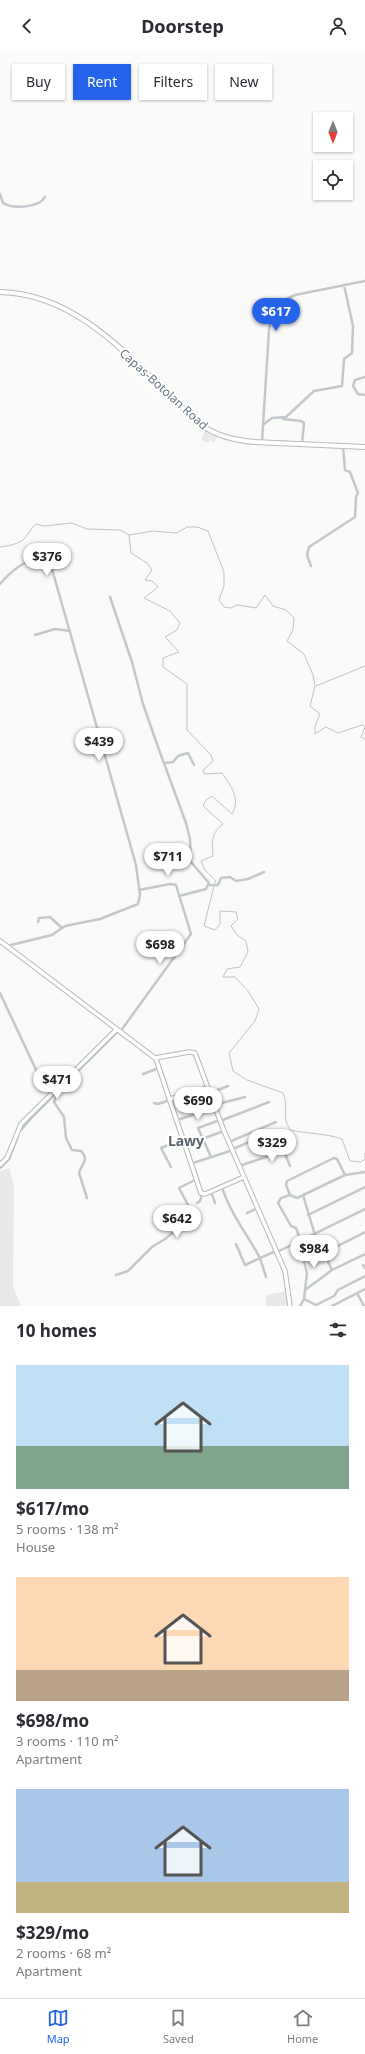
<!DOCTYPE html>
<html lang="en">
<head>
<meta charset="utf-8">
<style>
	:root { --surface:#fff; --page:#f7f7f7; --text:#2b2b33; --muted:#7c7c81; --line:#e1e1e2; --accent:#2563eb }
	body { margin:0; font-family:"Noto Sans",sans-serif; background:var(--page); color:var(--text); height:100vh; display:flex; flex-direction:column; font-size:15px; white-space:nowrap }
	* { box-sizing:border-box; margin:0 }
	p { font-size:13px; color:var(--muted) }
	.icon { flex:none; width:22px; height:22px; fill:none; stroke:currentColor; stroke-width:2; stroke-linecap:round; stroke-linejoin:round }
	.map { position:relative; height:1254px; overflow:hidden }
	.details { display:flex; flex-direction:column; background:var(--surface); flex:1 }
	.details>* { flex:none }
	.banner { position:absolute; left:12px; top:12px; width:341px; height:36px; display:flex; gap:8px }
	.needle { width:26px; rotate:180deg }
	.tools { position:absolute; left:313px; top:60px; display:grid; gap:8px }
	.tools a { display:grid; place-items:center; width:40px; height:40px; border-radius:0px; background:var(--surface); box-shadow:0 1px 3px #0004; font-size:20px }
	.price { position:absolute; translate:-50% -34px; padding:0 9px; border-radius:14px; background:#fff; color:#222; font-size:13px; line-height:26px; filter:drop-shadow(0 1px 2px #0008) }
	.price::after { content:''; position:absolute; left:50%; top:24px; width:12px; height:9px; margin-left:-6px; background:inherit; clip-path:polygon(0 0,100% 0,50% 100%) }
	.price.on { background:var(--accent); color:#fff }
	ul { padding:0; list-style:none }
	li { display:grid; align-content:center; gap:8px; height:212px; padding:0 16px }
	li span { display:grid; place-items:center; height:124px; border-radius:0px; color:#555 }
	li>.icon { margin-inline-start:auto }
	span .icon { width:72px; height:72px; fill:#fffc; stroke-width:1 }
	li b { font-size:17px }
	h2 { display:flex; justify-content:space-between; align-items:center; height:48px; padding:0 16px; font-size:17px }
	.tag { padding:0 14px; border-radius:0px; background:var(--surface); box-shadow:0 1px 3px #0004; font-size:14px; line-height:36px }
	.tag.on { background:var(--accent); color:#fff }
	header { display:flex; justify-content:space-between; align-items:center; height:52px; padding:0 16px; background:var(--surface); font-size:18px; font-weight:700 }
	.menu { display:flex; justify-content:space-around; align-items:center; height:56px; border-top:1px solid var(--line); background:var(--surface); font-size:11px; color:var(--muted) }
	.menu a { display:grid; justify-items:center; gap:2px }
	.menu .on { color:var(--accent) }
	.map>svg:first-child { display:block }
	.built { fill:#e8e9e9 }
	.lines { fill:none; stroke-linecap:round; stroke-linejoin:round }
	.stream { stroke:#bbc7cb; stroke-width:1 }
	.canal { stroke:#bbc7cb; stroke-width:2.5 }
	.secondary-casing { stroke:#b3babf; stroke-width:5.5 }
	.primary-casing { stroke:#b5babe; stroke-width:6 }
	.street { stroke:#c3c8cc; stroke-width:2.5 }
	.secondary { stroke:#fff; stroke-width:3.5 }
	.primary { stroke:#fff; stroke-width:4 }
	.labels { text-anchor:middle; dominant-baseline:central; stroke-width:4; stroke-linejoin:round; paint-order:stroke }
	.street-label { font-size:12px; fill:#657683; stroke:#fff }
	.quarter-label { font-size:14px; font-weight:bold; fill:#57646e; stroke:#fff }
</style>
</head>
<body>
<header><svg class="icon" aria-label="back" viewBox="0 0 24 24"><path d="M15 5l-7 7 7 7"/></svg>Doorstep<svg class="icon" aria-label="person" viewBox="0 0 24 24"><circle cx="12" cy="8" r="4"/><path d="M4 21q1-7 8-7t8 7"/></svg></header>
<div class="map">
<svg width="365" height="1254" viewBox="0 0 365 1254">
	<rect width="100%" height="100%" fill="#fafaf8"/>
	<!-- built -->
	<path class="built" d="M 205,378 L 217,384 L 215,391 L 210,388 L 208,391 L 201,388 Z
		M 9,1116 L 14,1134 L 13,1234 L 21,1254 L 0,1254 L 0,1120 Z
		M 318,1192 L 326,1211 L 309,1218 L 303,1201 L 305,1197 Z
		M 287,1239 L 289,1254 L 266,1254 L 266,1243 Z"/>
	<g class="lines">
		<!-- stream -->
		<path class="stream" d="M 129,483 L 153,479 L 177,481 L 187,475 L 197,475 L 208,479 L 224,520 L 224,534 L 219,548 L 224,555 L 231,556 L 237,553 L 256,556 L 265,543 L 273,554 L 286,558 L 294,566 L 293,578 L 287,589 L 304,602 L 313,623 L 315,634 L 310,654 L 320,662 L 315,674 L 315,682 L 326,675 L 338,681 L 362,673 L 365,675 L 361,685 L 365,687
			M 0,495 C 8,494 19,492 24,487 C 29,482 31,476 36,472 L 44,474 L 72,471 L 87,477 L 120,478 L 129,483 L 131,501 L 147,511 L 152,518 L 145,528 L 152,529 L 158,535 L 144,546 L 170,559 L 180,571 L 177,578 L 165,585 L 179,600 L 163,606 L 163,615 L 187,632 L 187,678 L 211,703 L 213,709 L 203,718 L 204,722 L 222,721 C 231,734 241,747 232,762 L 212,744 L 206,748 L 203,754 L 223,772 C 211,781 212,790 213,804 L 201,809 L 205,818 L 216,829 L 215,831
			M 316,634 L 365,614
			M 214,834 L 204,874 L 215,878 L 220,872 L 220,859 L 236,860 L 238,867 L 231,874 L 237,883 L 246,889 L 248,900 L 240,915 L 227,917 L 223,925 L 235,925 L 248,939 L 259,957 L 255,969 L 229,1001 L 233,1019 L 247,1028 L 283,1041 C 290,1056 280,1062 290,1078 C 308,1082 325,1081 342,1087 L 350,1109 L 361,1110 L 365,1107 L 365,1101"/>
		<!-- canal -->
		<path class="canal" d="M 20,1079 L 34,1063 L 117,980
			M 0,1116 L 9,1107 L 18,1084"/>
		<!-- secondary casing -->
		<g class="secondary-casing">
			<path id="secondary" d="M 0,889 L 155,1006 L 189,1000 L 195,1001 L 224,1079 L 285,1219 L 290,1254
				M 156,1007 L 201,1141 L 205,1142 L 244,1125
				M 170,1047 L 208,1036
				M 0,1113 L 7,1106 L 21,1072 L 116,978"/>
		</g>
		<!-- primary casing -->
		<g class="primary-casing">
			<path id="primary" d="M 0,240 C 86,242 140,320 199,371 C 215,384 234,388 254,390 L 365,395"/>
		</g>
		<!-- street -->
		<path class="street" d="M 0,142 L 3,151 C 13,157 39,156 45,145
			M 365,325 L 355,328 L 353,334 L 358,342 L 365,343
			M 283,367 L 301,369 L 304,371 L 302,392
			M 264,372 L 272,366 L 286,365 L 314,339 L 342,334 L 344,307 L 352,301 L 353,274 L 344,233
			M 262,390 L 269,278 C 271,259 278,250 295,243 L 365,229
			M 311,514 L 307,503 L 309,495 L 355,465 L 356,445 L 358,441 L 350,420 L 345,418 L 343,394
			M 0,532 C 13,517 20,513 38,504 L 50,510 L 136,813 L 140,843 L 138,852 L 100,867 L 65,874 L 52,883 L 7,894
			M 110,545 L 132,610 L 143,652 L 158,695 L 186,771 L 190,787 L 191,810 L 209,831 L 206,837 L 179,844
			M 35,583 L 55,577 L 70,579
			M 165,711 L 173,710 L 178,704 L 188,701 L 194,713
			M 209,833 L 218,833 L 221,826 L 230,825 L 236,829 L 248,827 L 264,820
			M 38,870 L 39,866 L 50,865 L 62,876
			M 0,941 L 38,1022 L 53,1041
			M 120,980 L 191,882 L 176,833 L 170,832 L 139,838
			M 143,1022 L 159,1016
			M 56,1037 L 58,1041 L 54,1050 L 64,1065 L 66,1086 L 72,1098 L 81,1099 C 90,1108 81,1112 79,1121 L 87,1146
			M 210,1041 L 228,1034
			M 154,1051 L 158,1052 L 170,1048
			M 214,1053 L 245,1045
			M 177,1068 L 215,1056
			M 220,1069 L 269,1050
			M 229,1090 L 276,1070
			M 185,1093 L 224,1079
			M 233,1097 L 258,1086
			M 211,1105 L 198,1076 L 220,1068
			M 190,1112 L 233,1098
			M 239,1114 L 284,1099 L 290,1114
			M 171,1115 L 161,1096 L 183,1087
			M 345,1123 L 337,1107 L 334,1106 L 287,1129 L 286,1133 L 290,1143 L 297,1146 L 345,1123 L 365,1120
			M 222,1135 C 230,1161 247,1182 260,1206 L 276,1199
			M 211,1139 L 215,1151
			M 290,1143 L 281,1146 L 278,1151 L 291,1174 L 296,1176 L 303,1196 L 302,1202 L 307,1221 L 304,1247 L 300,1254
			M 303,1143 L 315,1183 L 332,1218
			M 197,1151 L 200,1149 L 202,1142
			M 247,1161 L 258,1156
			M 308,1163 L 365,1135
			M 236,1192 L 245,1213 L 260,1206 L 266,1225
			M 277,1200 L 365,1157
			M 324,1201 L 365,1180
			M 363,1213 L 365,1216
			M 116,1223 L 128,1219 L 152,1195 L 165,1187 L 194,1163 L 195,1160 L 188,1153 L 179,1136 L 195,1128
			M 305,1238 L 332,1218 L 365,1202
			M 357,1241 L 364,1254
			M 304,1247 L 316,1253 L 334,1244 L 338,1238 L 365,1224
			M 332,1254 L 365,1237"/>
		<!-- secondary -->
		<use href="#secondary" class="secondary"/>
		<!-- primary -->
		<use href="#primary" class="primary"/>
	</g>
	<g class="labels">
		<!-- street labels -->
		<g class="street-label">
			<text transform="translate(164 337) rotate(42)">Capas-Botolan Road</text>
		</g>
		<!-- quarter labels -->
		<g class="quarter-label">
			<text x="186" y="1088">Lawy</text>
		</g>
	</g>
</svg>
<div class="tools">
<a><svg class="needle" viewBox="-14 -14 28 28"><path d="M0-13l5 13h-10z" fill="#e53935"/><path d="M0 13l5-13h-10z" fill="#7c7c81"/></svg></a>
<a><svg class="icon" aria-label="locate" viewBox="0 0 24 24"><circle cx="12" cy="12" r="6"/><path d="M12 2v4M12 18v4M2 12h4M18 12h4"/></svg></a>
</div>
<b class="price on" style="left:276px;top:280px">$617</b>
<b class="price" style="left:47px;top:525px">$376</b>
<b class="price" style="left:99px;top:710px">$439</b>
<b class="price" style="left:168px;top:825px">$711</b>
<b class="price" style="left:160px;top:913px">$698</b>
<b class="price" style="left:57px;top:1048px">$471</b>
<b class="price" style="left:198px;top:1069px">$690</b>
<b class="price" style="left:272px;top:1111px">$329</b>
<b class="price" style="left:177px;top:1187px">$642</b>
<b class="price" style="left:314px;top:1217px">$984</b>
<div class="banner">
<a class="tag">Buy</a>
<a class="tag on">Rent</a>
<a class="tag">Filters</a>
<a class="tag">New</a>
</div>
</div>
<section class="details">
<h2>10 homes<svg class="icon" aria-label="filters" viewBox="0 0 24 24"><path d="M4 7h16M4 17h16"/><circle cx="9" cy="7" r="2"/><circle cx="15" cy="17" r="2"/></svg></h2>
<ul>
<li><span style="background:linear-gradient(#bfe0f5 65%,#7fa58c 0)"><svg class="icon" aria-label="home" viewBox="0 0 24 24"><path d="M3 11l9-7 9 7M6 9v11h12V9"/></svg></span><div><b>$617/mo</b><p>5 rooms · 138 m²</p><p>House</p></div></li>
<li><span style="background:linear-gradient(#ffd9b3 75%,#b9a48a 0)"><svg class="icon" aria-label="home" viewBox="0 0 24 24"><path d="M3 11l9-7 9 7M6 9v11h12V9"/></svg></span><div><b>$698/mo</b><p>3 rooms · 110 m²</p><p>Apartment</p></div></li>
<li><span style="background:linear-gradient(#a9c7e8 75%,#c2b280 0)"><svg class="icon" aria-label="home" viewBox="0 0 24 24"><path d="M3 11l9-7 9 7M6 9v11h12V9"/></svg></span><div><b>$329/mo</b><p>2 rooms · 68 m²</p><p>Apartment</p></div></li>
</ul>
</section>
<nav class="menu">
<a class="on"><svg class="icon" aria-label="map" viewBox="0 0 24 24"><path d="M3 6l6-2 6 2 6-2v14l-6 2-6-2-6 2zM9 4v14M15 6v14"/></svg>Map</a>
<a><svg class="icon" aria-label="saved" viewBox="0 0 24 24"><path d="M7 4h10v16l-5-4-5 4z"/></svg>Saved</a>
<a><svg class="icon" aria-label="home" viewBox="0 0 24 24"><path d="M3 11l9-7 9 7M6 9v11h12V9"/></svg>Home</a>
</nav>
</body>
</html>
